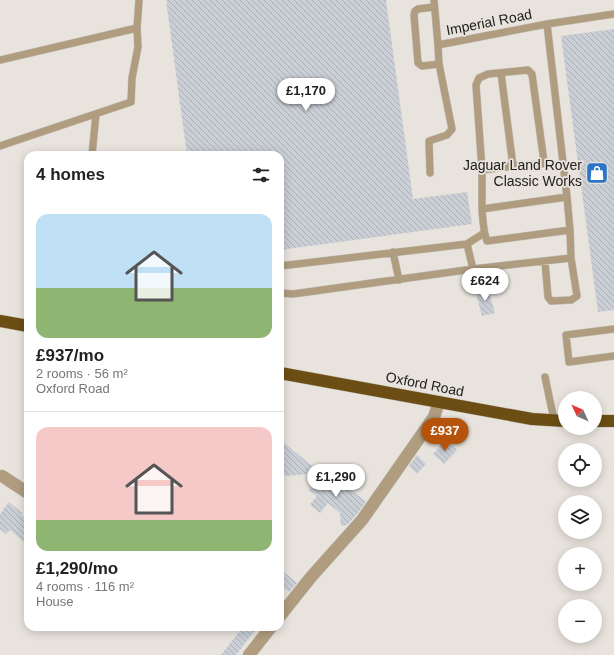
<!DOCTYPE html>
<html lang="en">
<head>
<meta charset="utf-8">
<style>
	:root { --surface:#fff; --page:#f6f6f6; --text:#222; --muted:#767676; --line:#e0e0e0; --accent:#b45309 }
	body { margin:0; font-family:Helvetica,sans-serif; background:var(--page); color:var(--text); height:100vh; display:flex; flex-direction:column; font-size:15px; white-space:nowrap }
	* { box-sizing:border-box; margin:0 }
	p { font-size:13px; color:var(--muted) }
	.icon { flex:none; width:22px; height:22px; fill:none; stroke:currentColor; stroke-width:2; stroke-linecap:round; stroke-linejoin:round }
	.map { position:relative; flex:1; overflow:hidden }
	.sheet { position:absolute; left:24px; top:151px; width:260px; height:480px; display:flex; flex-direction:column; background:var(--surface); border-radius:12px; box-shadow:0 2px 10px #0003 }
	.sheet>* { flex:none }
	.needle { width:26px; rotate:314deg }
	.controls { position:absolute; left:558px; top:391px; display:grid; gap:8px }
	.controls a { display:grid; place-items:center; width:44px; height:44px; border-radius:50%; background:var(--surface); box-shadow:0 2px 10px #0003; font-size:20px }
	.price { position:absolute; translate:-50% -34px; padding:0 9px; border-radius:14px; background:#fff; color:#222; font-size:13px; line-height:26px; filter:drop-shadow(0 1px 2px #0008) }
	.price::after { content:''; position:absolute; left:50%; top:24px; width:12px; height:9px; margin-left:-6px; background:inherit; clip-path:polygon(0 0,100% 0,50% 100%) }
	.price.current { background:var(--accent); color:#fff }
	ul { padding:0; list-style:none }
	li { display:grid; align-content:center; gap:8px; height:212px; padding:0 12px }
	li+li { border-top:1px solid var(--line) }
	li span { display:grid; place-items:center; height:124px; border-radius:12px; color:#555 }
	li>.icon { margin-inline-start:auto }
	span .icon { width:72px; height:72px; fill:#fffc; stroke-width:1 }
	li b { font-size:17px }
	h2 { display:flex; justify-content:space-between; align-items:center; height:48px; padding:0 12px; font-size:17px }
	.map>svg:first-child { display:block }
	.building { fill:url(#building-back-hatch) }
	.lines { fill:none; stroke-linecap:round; stroke-linejoin:round }
	.lane-casing { stroke:#c4c0ba; stroke-width:8 }
	.street-casing { stroke:#c4c0ba; stroke-width:13 }
	.highway-casing { stroke:#c4c0ba; stroke-width:13 }
	.lane { stroke:#b09d80; stroke-width:7 }
	.street { stroke:#b09d80; stroke-width:12 }
	.highway { stroke:#6c4e14; stroke-width:12 }
	.labels { text-anchor:middle; dominant-baseline:central; stroke-width:3.5; stroke-linejoin:round; paint-order:stroke }
	.street-label { font-size:14px; fill:#22201d; stroke:#e8e3dc }
	.poi-label { font-size:14px; fill:#22201d; stroke:#e8e3dc; text-anchor:end }
</style>
</head>
<body>
<div class="map">
<svg width="614" height="655" viewBox="0 0 614 655">
	<defs>
		<pattern id="building-back-hatch" width="6" height="6" patternUnits="userSpaceOnUse"><rect width="6" height="6" fill="#cacfd6"/><path d="M-1 5l2 2M0 0l6 6M5-1l2 2" fill="none" stroke="#adb1b7"/></pattern>
	</defs>
	<rect width="100%" height="100%" fill="#e8e3dc"/>
	<!-- building -->
	<path class="building" d="M 166,0 L 386,0 L 413,199 L 467,192 L 472,224 L 280,250 L 280,155 L 187,155 Z
		M 614,29 L 614,310 L 598,312 L 561,36 Z
		M 488,288 L 495,313 L 482,316 L 475,291 Z
		M 280,439 L 320,473 L 285,476 L 280,472 Z
		M 445,440 L 457,450 L 444,464 L 433,454 Z
		M 417,455 L 426,464 L 417,474 L 409,466 Z
		M 326,470 L 366,502 L 356,515 L 347,525 L 341,526 L 340,513 L 328,503 L 320,513 L 310,505 L 317,496 L 309,490 Z
		M 9,502 L 22,513 L 21,515 L 28,520 L 28,536 L 24,542 L 10,530 L 6,534 L 0,529 L 0,514 Z
		M 280,569 L 297,583 L 289,592 L 280,585 Z
		M 243,627 L 258,627 L 236,655 L 221,655 Z"/>
	<g class="lines">
		<!-- lane casing -->
		<g class="lane-casing">
			<path id="lane" d="M 434,0 L 438,45 L 547,24 L 614,14
				M 434,7 L 418,9 L 415,11 L 414,15 L 418,63 L 422,66 L 439,64
				M 0,60 L 137,28
				M 501,73 L 513,166
				M 0,146 L 131,102 L 132,78 L 138,47 L 137,28 L 139,0
				M 92,155 L 96,114
				M 482,170 L 513,166 L 542,164 L 544,162 L 532,74 L 528,70 L 488,74 L 479,78 L 476,85 L 482,170 L 482,209
				M 430,173 L 429,141 L 447,135 L 452,129 L 439,64 L 438,45
				M 567,197 L 482,209 C 483,221 483,231 487,241 L 570,230
				M 467,244 L 473,269
				M 393,252 L 399,280
				M 545,262 L 548,297 L 551,301 L 571,300 L 577,296 L 571,258 L 570,230 L 567,197 L 547,24
				M 280,266 L 467,244 L 484,233
				M 280,293 L 293,294 L 473,269 L 571,258
				M 614,329 L 566,335 L 569,362 L 614,356
				M 545,377 L 554,420"/>
		</g>
		<!-- street casing -->
		<g class="street-casing">
			<path id="street" d="M 2,476 L 28,493
				M 280,616 L 311,577 L 362,520 L 434,417 L 439,402
				M 249,655 L 271,627"/>
		</g>
		<!-- highway casing -->
		<g class="highway-casing">
			<path id="highway" d="M 0,321 L 28,326
				M 280,373 L 532,419 L 565,421
				M 595,421 L 614,421"/>
		</g>
		<!-- lane -->
		<use href="#lane" class="lane"/>
		<!-- street -->
		<use href="#street" class="street"/>
		<!-- highway -->
		<use href="#highway" class="highway"/>
	</g>
	<!-- icons -->
	<defs>
		<g id="shop-square" transform="scale(1.15)"><rect x="-9" y="-9" width="18" height="18" rx="4" fill="#2a75c5" stroke="#e8e3dc"/><path d="M-5-2.5h2.3a2.7 3.5 0 0 1 5.4 0H5L5.5 6h-11ZM-1.5-2.5h3a1.5 2.3 0 0 0-3 0Z" fill="#fff"/></g>
	</defs>
	<g fill-rule="evenodd">
		<use href="#shop-square" x="597" y="173"/>
	</g>
	<g class="labels">
		<!-- street labels -->
		<g class="street-label">
			<text transform="translate(489 22) rotate(-11)">Imperial Road</text>
			<text transform="translate(425 384) rotate(11)">Oxford Road</text>
		</g>
		<!-- poi labels -->
		<g class="poi-label">
			<text x="582" y="165">Jaguar Land Rover<tspan x="582" dy="16">Classic Works</tspan></text>
		</g>
	</g>
</svg>
<div class="controls">
<a><svg class="needle" viewBox="-14 -14 28 28"><path d="M0-13l5 13h-10z" fill="#e53935"/><path d="M0 13l5-13h-10z" fill="#767676"/></svg></a>
<a><svg class="icon" aria-label="locate" viewBox="0 0 24 24"><circle cx="12" cy="12" r="6"/><path d="M12 2v4M12 18v4M2 12h4M18 12h4"/></svg></a>
<a><svg class="icon" aria-label="layers" viewBox="0 0 24 24"><path d="M12 4l9 5-9 5-9-5zM3 14l9 5 9-5"/></svg></a>
<a>+</a>
<a>−</a>
</div>
<b class="price" style="left:306px;top:112px">£1,170</b>
<b class="price" style="left:485px;top:302px">£624</b>
<b class="price current" style="left:445px;top:452px">£937</b>
<b class="price" style="left:336px;top:498px">£1,290</b>
<section class="sheet">
<h2>4 homes<svg class="icon" aria-label="filters" viewBox="0 0 24 24"><path d="M4 7h16M4 17h16"/><circle cx="9" cy="7" r="2"/><circle cx="15" cy="17" r="2"/></svg></h2>
<ul>
<li><span style="background:linear-gradient(#bfe0f5 60%,#8fb573 0)"><svg class="icon" aria-label="home" viewBox="0 0 24 24"><path d="M3 11l9-7 9 7M6 9v11h12V9"/></svg></span><div><b>£937/mo</b><p>2 rooms · 56 m²</p><p>Oxford Road</p></div></li>
<li><span style="background:linear-gradient(#f6c9c9 75%,#8fb573 0)"><svg class="icon" aria-label="home" viewBox="0 0 24 24"><path d="M3 11l9-7 9 7M6 9v11h12V9"/></svg></span><div><b>£1,290/mo</b><p>4 rooms · 116 m²</p><p>House</p></div></li>
</ul>
</section>
</div>
</body>
</html>
